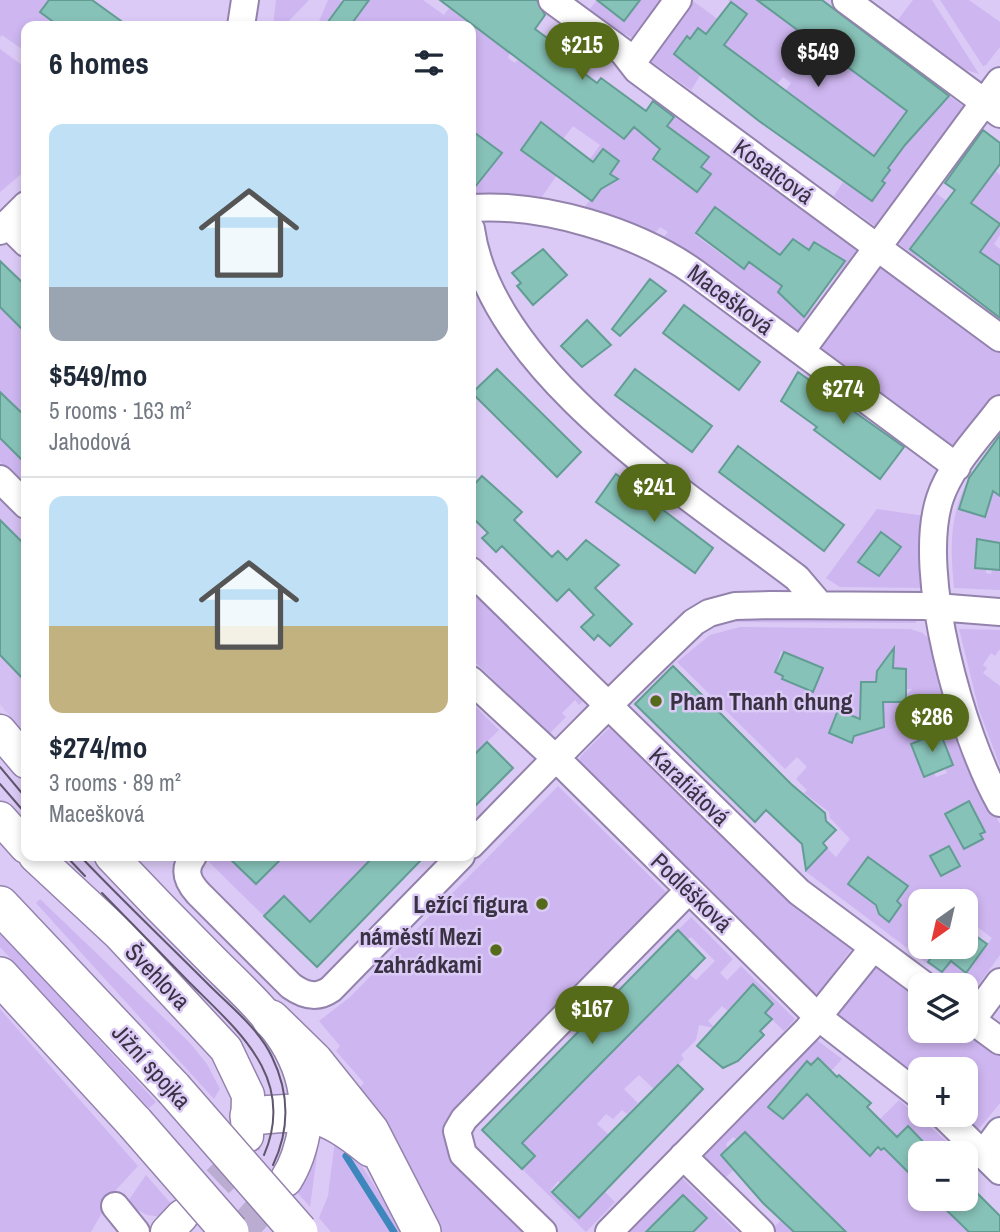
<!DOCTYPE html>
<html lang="en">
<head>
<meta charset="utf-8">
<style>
	:root { --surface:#fff; --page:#f2f2f3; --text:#1f2937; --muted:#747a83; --line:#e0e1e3; --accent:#566b1a }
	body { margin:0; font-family:"Archivo Narrow",sans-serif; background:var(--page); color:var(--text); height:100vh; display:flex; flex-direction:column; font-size:26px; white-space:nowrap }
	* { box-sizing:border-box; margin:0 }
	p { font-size:23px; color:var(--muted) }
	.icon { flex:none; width:38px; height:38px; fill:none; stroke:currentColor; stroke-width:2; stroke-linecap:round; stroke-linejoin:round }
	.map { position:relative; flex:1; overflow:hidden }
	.drawer { position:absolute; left:21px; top:21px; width:455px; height:840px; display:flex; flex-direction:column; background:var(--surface); border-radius:14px; box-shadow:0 4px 10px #0003 }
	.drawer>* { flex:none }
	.needle { width:46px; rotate:214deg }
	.controls { position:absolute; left:908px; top:889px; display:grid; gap:14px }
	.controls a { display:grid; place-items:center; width:70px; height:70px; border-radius:14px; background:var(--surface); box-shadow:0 4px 10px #0003; font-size:35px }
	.price { position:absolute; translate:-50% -60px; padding:0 16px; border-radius:24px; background:var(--accent); color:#fff; font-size:23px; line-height:46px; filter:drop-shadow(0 2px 4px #0008) }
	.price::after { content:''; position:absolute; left:50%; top:42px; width:21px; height:16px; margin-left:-10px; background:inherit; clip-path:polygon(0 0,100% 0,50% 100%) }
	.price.current { background:#222; color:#fff }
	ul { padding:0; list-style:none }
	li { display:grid; align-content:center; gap:14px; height:371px; padding:0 28px }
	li+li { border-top:2px solid var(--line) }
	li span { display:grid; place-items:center; height:217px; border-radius:14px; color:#555 }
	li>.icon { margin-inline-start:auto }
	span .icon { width:126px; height:126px; fill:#fffc; stroke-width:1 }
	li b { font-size:30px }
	h2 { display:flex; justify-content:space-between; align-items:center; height:84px; padding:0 28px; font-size:30px }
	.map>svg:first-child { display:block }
	.built { fill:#d3bff1 }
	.green { fill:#ceb6f0; fill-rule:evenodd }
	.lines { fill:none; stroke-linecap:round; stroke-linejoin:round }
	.stream { stroke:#3d87bd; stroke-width:7 }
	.building { fill:#87c2b8; stroke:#629d94; stroke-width:2 }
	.major-tunnel { stroke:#bbacd2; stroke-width:32; stroke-dasharray:32 16; stroke-linecap:butt }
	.minor-casing { stroke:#9383ac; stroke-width:30 }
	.major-casing { stroke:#9383ac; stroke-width:35 }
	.highway-casing { stroke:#9383ac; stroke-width:40 }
	.minor { stroke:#fff; stroke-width:26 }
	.major { stroke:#fff; stroke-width:32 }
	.highway { stroke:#fff; stroke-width:37 }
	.tram { stroke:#60566e; stroke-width:2 }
	.highway-bridge-casing { stroke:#9383ac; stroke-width:40; stroke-linecap:butt }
	.highway-bridge { stroke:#fff; stroke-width:37 }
	.poi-dot { fill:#566b1a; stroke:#dbcaf6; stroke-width:2.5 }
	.labels { text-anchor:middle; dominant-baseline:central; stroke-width:5; stroke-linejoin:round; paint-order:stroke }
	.street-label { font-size:24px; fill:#393243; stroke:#dbcaf6 }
	.poi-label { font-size:24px; font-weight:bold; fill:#393243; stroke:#dbcaf6; text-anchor:end }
</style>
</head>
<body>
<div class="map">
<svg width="1000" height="1232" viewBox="0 0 1000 1232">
	<rect width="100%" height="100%" fill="#dbcaf6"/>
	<!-- built -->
	<path class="built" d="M 0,491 L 26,516 L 26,736 L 0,704 Z"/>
	<!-- green -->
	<path class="green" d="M 0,0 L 49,0 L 40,12 L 57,26 L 26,26 L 26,52 L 2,35 L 0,37 Z
		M 276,0 L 309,0 L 284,26 L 273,26 Z
		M 328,0 L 339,0 L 363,9 L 369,0 L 423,0 L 444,15 L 450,7 L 511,52 L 508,58 L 515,63 L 519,58 L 565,67 L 572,56 L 555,43 L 565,30 L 600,56 L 570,98 L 619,135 L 632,129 L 646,111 L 664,129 L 677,113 L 859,247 L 837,276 L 845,261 L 831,250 L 829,253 L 809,250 L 793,239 L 781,254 L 783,285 L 778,293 L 804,317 L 816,304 L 795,334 L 662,239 L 668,232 L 660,227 L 653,235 L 580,212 L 604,184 L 610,184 L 610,174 L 619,161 L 603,149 L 593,162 L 590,159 L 600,145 L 573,126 L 563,139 L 540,123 L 521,149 L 557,175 L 537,204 L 472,193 L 502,153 L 471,130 L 471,26 L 348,26 L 333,15 L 325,26 L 317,26 ZM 674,131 L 709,157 L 702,167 L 710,174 L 698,191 L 653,159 ZM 710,213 L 711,213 L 758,268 L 749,262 L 743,270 L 695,235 Z
		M 597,0 L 610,10 L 635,0 L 660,0 L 632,38 L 625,34 L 621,39 L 587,13 Z
		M 728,0 L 763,0 L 762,4 L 925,122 L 949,96 L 963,106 L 875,226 L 834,196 L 843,182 L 872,201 L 890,170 L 803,104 L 801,107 L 783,94 L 791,83 L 783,77 L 777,84 L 735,53 L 732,56 L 698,28 L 690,39 L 686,36 L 674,54 L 700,76 L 691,90 L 649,60 L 693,1 L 734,31 L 746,14 Z
		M 913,0 L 932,0 L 979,74 L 960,68 L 897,21 Z
		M 940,0 L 969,0 L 1000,22 L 1000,47 L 986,65 L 983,66 Z
		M 0,49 L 26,68 L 26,170 L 0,192 Z
		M 967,144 L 1000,175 L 1000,224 L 987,215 L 996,230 L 1000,224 L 1000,235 L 994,244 L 1000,249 L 1000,266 L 980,251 L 910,249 L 922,261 L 896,242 L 933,191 L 963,213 L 975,206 L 963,178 L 950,168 Z
		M 876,260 L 1000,346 L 1000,397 L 956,457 L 811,349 Z
		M 0,307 L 26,333 L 26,418 L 0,392 Z
		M 0,438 L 26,464 L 26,488 L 0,462 Z
		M 971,475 L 1000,496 L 1000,543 L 976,543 L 975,568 L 986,569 L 986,573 L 991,574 L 992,570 L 1000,570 L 1000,590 L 954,588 C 950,546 949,512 971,475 Z
		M 877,509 L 925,516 L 926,588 L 840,587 L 826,578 ZM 881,532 L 901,546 L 879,576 L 859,562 Z
		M 471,589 L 581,696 L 583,701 L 579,705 L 575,700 L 562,713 L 566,717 L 549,734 L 471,658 Z
		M 736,617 L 919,619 L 915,623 L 736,622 Z
		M 740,627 L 910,629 L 923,633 L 931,641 L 991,808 L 1000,824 L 1000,955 L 970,996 L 966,993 L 966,985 L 956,985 L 805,871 L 827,848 L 836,857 L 850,839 L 830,818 L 829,812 L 804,793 L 807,790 L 796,779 L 807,767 L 797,757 L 785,769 L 677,662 L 710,635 ZM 781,651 L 823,668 L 813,692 L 782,679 L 783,676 L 775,672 ZM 893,661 L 893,668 L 906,669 L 906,689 L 912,689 L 906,695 L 906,702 L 879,702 L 877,670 L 882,663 ZM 940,733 L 953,765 L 945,768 L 947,773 L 936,777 L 934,773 L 924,776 L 911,744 ZM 969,801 L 985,832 L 980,834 L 983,839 L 961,844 L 945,814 ZM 868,857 L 908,886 L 897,901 L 901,905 L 889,922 L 878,913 L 878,907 L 848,884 ZM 920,901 L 966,901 L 966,918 L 992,938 L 966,972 L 948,959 L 938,947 L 920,947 Z
		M 959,629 L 1000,630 L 1000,649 L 995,656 L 991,653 L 983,665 L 987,668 L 983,673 L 1000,686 L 1000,766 L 979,710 Z
		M 471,702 L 499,730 L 471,758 Z
		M 613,727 L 852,948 L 819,993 L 812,994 L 579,764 L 580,757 L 608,729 Z
		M 558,786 L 667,893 L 452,1116 L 532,1232 L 437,1232 L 356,1091 L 364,1083 L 336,1051 L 340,1046 L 319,1021 L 350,997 Z
		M 213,856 L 236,856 L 232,860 L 256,884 L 284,856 L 375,856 L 303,928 L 264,916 L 208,861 Z
		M 40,899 L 190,1043 L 207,1064 L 220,1089 L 214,1099 L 36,903 Z
		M 691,917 L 733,959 L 720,973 L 727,980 L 741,966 L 795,1019 L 784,1031 L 765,1013 L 773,1004 L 758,988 L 748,997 L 744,993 L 729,1009 L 730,1013 L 722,1006 L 708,1021 L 715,1028 L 699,1025 L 696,1040 L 681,1055 L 684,1059 L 654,1089 L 639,1075 L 624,1089 L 638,1103 L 627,1114 L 622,1110 L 613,1119 L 606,1114 L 597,1124 L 609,1135 L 561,1184 L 558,1181 L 551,1190 L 578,1218 L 603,1190 L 615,1202 L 586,1232 L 522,1169 L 535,1156 L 522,1143 L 689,974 L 696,980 L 715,961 L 691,937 L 687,940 L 678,930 Z
		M 0,932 L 156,1102 L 149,1108 L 0,947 Z
		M 875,965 L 920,995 L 920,1031 L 966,1029 L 1000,1054 L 1000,1103 L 977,1131 L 958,1115 L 966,1115 L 966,1069 L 920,1069 L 920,1082 L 836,1016 Z
		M 0,1009 L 138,1166 L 114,1192 L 91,1232 L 0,1232 Z
		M 814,1038 L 842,1059 L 831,1071 L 818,1058 L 811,1065 L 807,1061 L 791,1078 L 870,1156 L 888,1144 L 885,1140 L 893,1132 L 880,1119 L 899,1100 L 952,1146 L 945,1153 L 936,1153 L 927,1145 L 904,1168 L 920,1184 L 920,1199 L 935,1199 L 969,1232 L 846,1232 L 836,1222 L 827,1232 L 775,1232 L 772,1229 L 784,1217 L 820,1206 L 745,1132 L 737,1140 L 733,1137 L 726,1144 L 735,1168 L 723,1180 L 698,1156 Z
		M 321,1125 L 310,1207 L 296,1191 Z
		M 336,1132 L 352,1150 L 403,1232 L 331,1232 L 319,1218 L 328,1196 Z
		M 146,1175 L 174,1207 L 164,1217 L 147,1215 L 126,1204 Z
		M 679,1175 L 737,1232 L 623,1232 Z"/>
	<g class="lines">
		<!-- stream -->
		<path class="stream" d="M 346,1156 L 394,1232"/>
	</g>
	<!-- building -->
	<path class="building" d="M 49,0 L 92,0 L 128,26 L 59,26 L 40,12 Z
		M 344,0 L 369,0 L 350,26 L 325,26 Z
		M 440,0 L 537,0 L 545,15 L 535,29 L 573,57 L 569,62 L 597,83 L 601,78 L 646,111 L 653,101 L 674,117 L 667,126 L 709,157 L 701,167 L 711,174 L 697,192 L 653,159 L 660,149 L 634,127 L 624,139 Z
		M 597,0 L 640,0 L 624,21 Z
		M 757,0 L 822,0 L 949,96 L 905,145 L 888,168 L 890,170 L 882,181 L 885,183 L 872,201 L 759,121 L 674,54 L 687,36 L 690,39 L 698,28 L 706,34 L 731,2 L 747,14 L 724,45 L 874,156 L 907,111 Z
		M 541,122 L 593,162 L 603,149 L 619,161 L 610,174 L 618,179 L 601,189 L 592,201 L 521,150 Z
		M 471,130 L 502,153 L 471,192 Z
		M 983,130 L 1000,143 L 1000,164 L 971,203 L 1000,224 L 980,252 L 1000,266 L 1000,318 L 910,249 L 955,190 L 945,183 Z
		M 715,207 L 780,255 L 793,239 L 809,250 L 814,242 L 845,261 L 804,317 L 778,292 L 782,286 L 749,262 L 744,269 L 696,233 Z
		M 543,249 L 567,275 L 533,305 L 517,286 L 521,283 L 512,273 Z
		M 0,261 L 26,286 L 26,333 L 0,307 Z
		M 650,279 L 666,291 L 620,336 L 612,329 Z
		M 684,305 L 760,362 L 739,390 L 663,333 Z
		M 587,320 L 611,345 L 582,367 L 561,346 Z
		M 497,369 L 581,452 L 557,477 L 472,393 Z
		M 635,369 L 712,426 L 692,452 L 615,395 Z
		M 798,372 L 904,447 L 880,479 L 814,430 L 817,427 L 781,401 Z
		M 0,392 L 26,417 L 26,464 L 0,438 Z
		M 1000,435 L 1000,496 L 993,491 L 985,517 L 959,509 L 969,478 Z
		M 738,446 L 844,525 L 824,551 L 719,472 Z
		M 616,474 L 713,548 L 695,573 L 596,502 Z
		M 482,476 L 522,512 L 514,520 L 552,557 L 558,551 L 567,560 L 586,540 L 619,565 L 595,588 L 632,624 L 610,646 L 598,635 L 594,640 L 581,627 L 594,615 L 569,589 L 557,601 L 502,546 L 496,552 L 482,538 L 488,533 L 471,516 L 471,488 Z
		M 0,520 L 26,546 L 26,682 L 0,655 Z
		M 881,532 L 901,547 L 879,576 L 858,562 Z
		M 977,539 L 1000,543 L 1000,570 L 975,568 Z
		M 894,648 L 893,668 L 906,669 L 906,702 L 883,702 L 884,727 L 854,736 L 852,743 L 829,733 L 838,710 L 860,719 L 861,682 L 876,682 L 877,671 Z
		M 784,652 L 823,668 L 813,692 L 782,679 L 783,676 L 775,672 Z
		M 673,666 L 791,784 L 825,813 L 826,821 L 836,830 L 823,843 L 827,848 L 806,870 L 802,844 L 766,810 L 755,822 L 635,704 Z
		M 940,732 L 953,765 L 924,777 L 911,744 Z
		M 487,742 L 513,768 L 471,810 L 471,758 Z
		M 969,801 L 985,832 L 980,834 L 983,839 L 964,849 L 945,814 Z
		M 949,846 L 960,866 L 941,876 L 930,856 Z
		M 227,856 L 284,856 L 256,884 Z
		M 374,856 L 425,856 L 317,967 L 264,916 L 284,896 L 310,922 Z
		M 868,857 L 908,886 L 897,901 L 901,905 L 889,922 L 879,914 L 876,905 L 848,884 Z
		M 966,929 L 987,944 L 966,973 L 951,961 L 942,972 L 928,962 L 936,951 L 931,947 L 966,947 Z
		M 678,930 L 705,958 L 522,1143 L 535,1156 L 522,1169 L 482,1130 Z
		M 753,984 L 773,1004 L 765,1013 L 772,1019 L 760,1031 L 764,1035 L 738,1061 L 723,1068 L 697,1046 Z
		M 818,1058 L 837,1077 L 839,1075 L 871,1103 L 867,1107 L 897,1137 L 908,1126 L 934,1153 L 920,1153 L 920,1184 L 884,1148 L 881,1150 L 878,1147 L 870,1156 L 807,1094 L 783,1119 L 768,1107 L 807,1061 L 811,1065 Z
		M 678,1065 L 703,1089 L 579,1218 L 552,1192 Z
		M 745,1132 L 770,1157 L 846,1232 L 794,1232 L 763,1203 L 721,1155 Z
		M 966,1182 L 1000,1216 L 1000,1232 L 969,1232 L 935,1199 L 966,1199 Z
		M 683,1195 L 707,1218 L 693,1232 L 646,1232 Z"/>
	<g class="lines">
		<!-- major-tunnel -->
		<path class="major-tunnel" d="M 183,1215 L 231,1169 L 246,1141
			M 240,1232 L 286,1181"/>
		<!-- minor casing -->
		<g class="minor-casing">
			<path id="minor" d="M 552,0 L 623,52 L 637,70 L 1000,338
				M 846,0 L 1000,114
				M 241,26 L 245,0
				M 632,63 L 678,0
				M 471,208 C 543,203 636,231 694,272 L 957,467
				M 7,224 L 26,243
				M 471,229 C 491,372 690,496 797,578 L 820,605
				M 0,231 L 26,205
				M 801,351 L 1000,81
				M 1000,409 C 980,436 951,465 940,498 C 915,572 962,736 1000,803
				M 0,479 L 26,505
				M 471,571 L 799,892 L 924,985
				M 471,680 L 566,768 L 818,1017 L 920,1096
				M 471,845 C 544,770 617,695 694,622 L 709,613 L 735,606 L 771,605 L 924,606 L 1000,612
				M 193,856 C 183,870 187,881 198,893 L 291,986 C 305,996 317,999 331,989 L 461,856
				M 966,1016 L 1000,1041
				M 972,1020 L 1000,982
				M 943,1115 L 1000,1171
				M 983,1154 L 1000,1131
				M 683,1156 L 761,1232
				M 115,1206 L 136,1232
				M 543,1232 L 463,1154 L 457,1131 L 464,1119 L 689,890
				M 609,1232 L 808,1029 L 873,948"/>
		</g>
		<!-- major casing -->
		<g class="major-casing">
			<path id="major" d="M 0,731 L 26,762
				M 0,818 L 26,847
				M 35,856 L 120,935 L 226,1049 L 248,1095 L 247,1136
				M 111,856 C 143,890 175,923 208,956 C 256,1005 314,1049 305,1125 C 302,1145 297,1163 286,1180
				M 167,1232 L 182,1216"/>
		</g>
		<!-- highway casing -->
		<g class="highway-casing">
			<path id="highway" d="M 0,905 L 173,1088
				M 0,976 L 135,1123
				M 271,1019 L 314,1061 L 370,1131 L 422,1232
				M 249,1116 C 310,1111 321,1108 371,1148"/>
		</g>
		<!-- minor -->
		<use href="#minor" class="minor"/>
		<!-- major -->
		<use href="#major" class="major"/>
		<!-- highway -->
		<use href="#highway" class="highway"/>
		<!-- tram -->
		<path class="tram" d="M 0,767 L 26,798
			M 0,784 L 26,814
			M 66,856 L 85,876
			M 80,856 C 122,900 166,942 209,985 C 231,1007 259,1029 272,1057 C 290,1094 290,1129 273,1165
			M 102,893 C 131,923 160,952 189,982 C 238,1031 297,1078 264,1155"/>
		<!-- highway-bridge casing -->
		<g class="highway-bridge-casing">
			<path id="highway-bridge" d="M 173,1088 L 299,1232
				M 135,1123 L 230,1232"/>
		</g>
		<!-- highway-bridge -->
		<use href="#highway-bridge" class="highway-bridge"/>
	</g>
	<!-- markers -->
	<g class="poi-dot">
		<circle cx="656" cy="701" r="7"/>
		<circle cx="542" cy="904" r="7"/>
		<circle cx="496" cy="950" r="7"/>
	</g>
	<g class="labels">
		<!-- street labels -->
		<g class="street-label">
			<text transform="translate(774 171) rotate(36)">Kosatcová</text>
			<text transform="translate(731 299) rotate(37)">Macešková</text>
			<text transform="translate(690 786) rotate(44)">Karafiátová</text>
			<text transform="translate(692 892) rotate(44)">Podléšková</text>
			<text transform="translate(158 976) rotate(46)">Švehlova</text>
			<text transform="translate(152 1066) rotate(48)">Jižní spojka</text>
		</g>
		<!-- poi labels -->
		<g class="poi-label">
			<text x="670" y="701" text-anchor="start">Pham Thanh chung</text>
			<text x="528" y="904">Ležící figura</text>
			<text x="482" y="936">náměstí Mezi<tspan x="482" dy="28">zahrádkami</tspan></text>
		</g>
	</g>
</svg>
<div class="controls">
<a><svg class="needle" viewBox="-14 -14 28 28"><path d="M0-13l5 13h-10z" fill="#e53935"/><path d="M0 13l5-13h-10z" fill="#747a83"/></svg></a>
<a><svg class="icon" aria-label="layers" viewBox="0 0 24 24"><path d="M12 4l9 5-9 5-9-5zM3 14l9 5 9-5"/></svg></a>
<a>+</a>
<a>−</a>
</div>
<b class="price" style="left:582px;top:82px">$215</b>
<b class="price current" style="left:818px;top:89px">$549</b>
<b class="price" style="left:843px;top:426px">$274</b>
<b class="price" style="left:654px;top:524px">$241</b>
<b class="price" style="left:932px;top:754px">$286</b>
<b class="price" style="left:592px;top:1046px">$167</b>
<section class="drawer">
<h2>6 homes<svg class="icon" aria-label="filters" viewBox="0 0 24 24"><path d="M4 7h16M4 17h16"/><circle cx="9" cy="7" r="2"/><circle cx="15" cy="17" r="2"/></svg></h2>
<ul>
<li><span style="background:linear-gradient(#bfe0f5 75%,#9aa5b1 0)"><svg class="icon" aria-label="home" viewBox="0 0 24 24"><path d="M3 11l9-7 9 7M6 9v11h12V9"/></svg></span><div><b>$549/mo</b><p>5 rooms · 163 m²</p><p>Jahodová</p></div></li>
<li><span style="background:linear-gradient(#bfe0f5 60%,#c2b280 0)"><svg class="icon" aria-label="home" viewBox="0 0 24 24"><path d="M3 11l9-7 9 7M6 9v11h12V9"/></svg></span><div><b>$274/mo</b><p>3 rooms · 89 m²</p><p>Macešková</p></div></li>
</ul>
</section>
</div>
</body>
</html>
